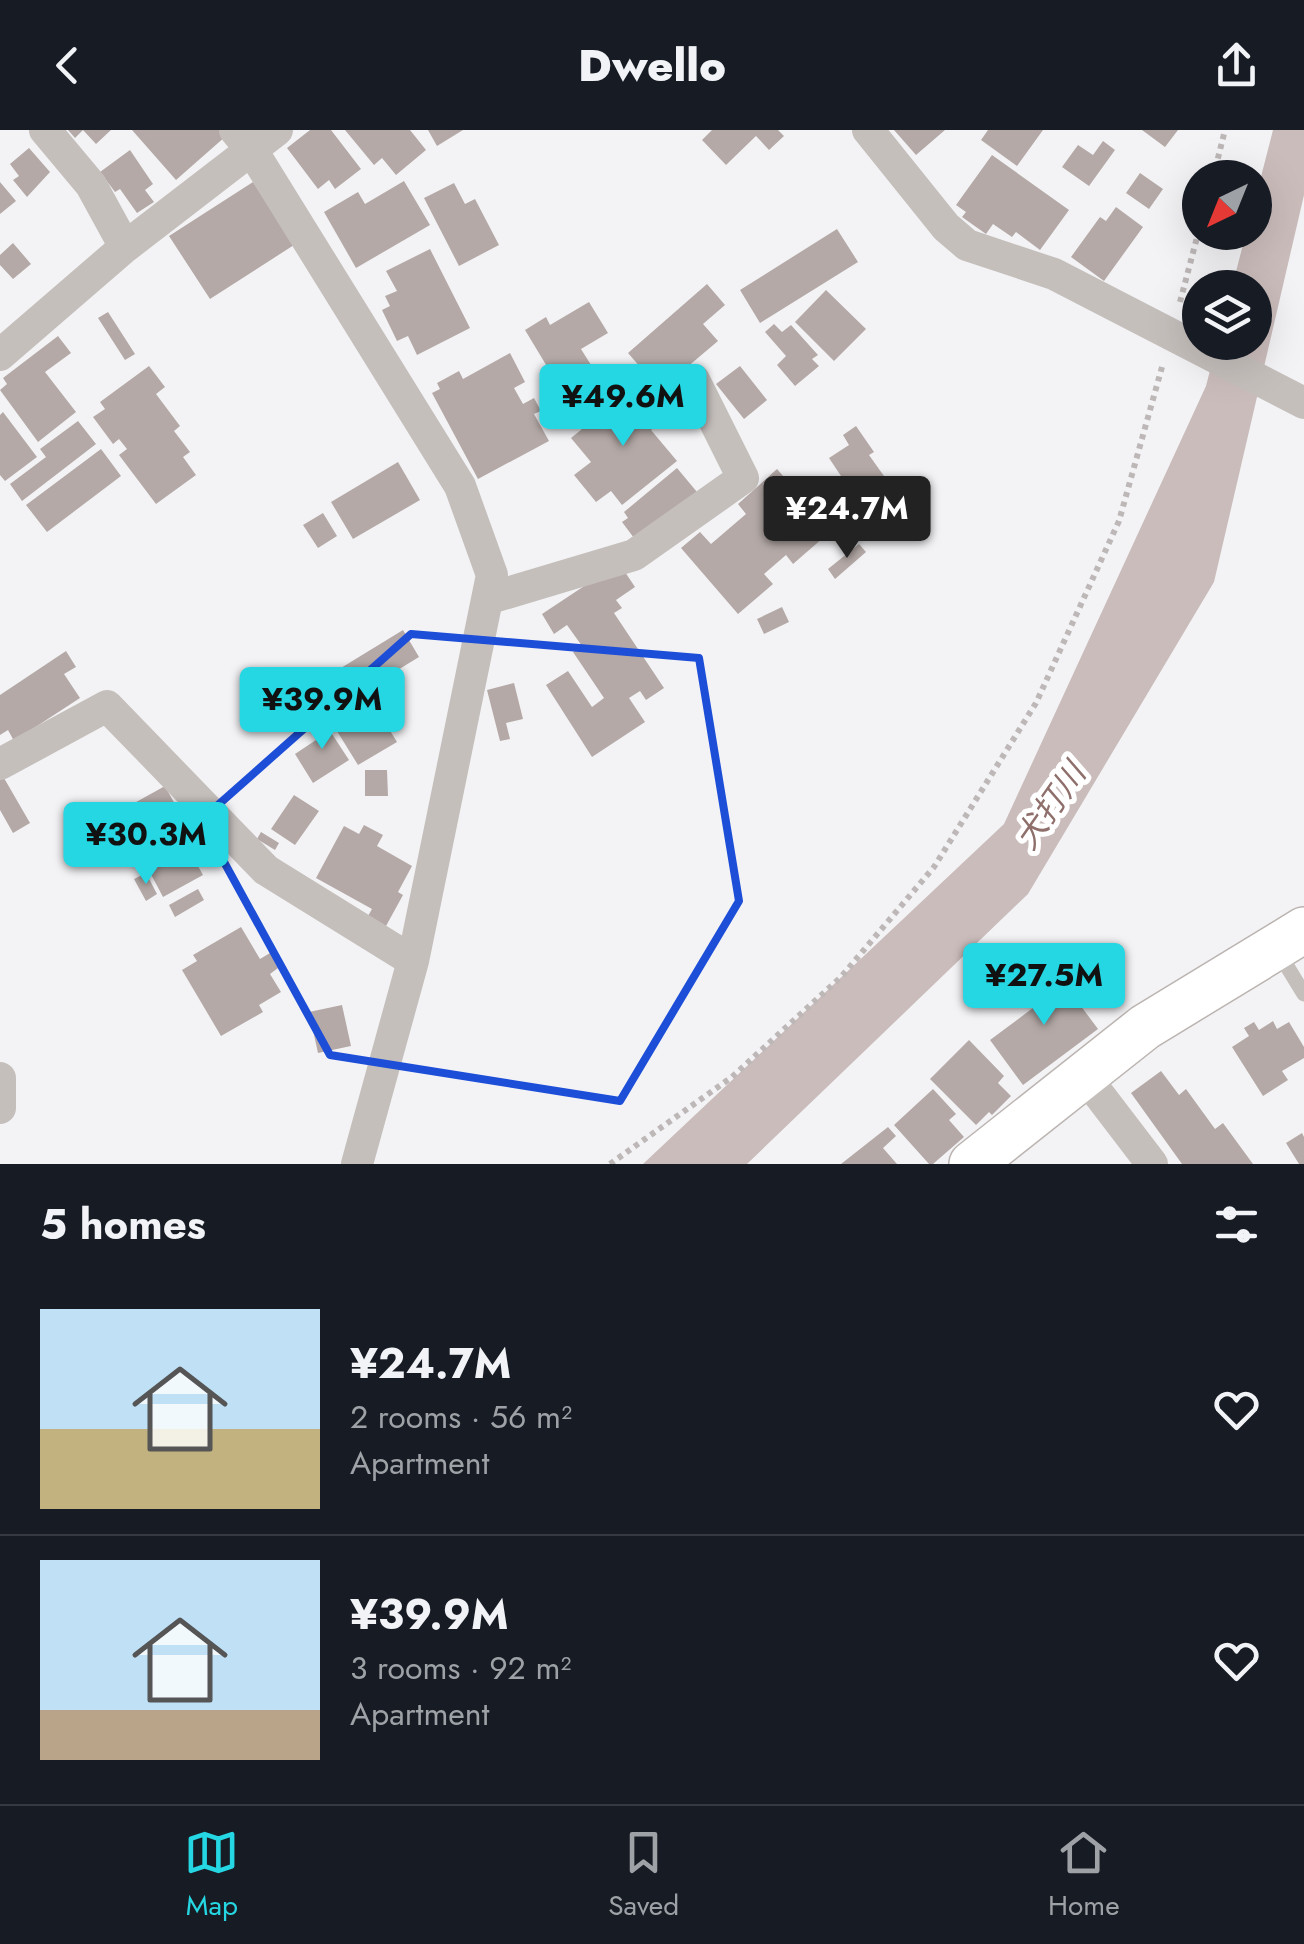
<!DOCTYPE html>
<html lang="en">
<head>
<meta charset="utf-8">
<style>
	:root { --surface:#171b24; --page:#242831; --text:#f1f3f6; --muted:#9ea1a6; --line:#363941; --accent:#25d6e3 }
	body { margin:0; font-family:Jost,"Noto Sans JP",sans-serif; background:var(--page); color:var(--text); height:100vh; display:flex; flex-direction:column; font-size:38px; white-space:nowrap }
	* { box-sizing:border-box; margin:0 }
	p { font-size:32px; color:var(--muted) }
	.icon { flex:none; width:55px; height:55px; fill:none; stroke:currentColor; stroke-width:2; stroke-linecap:round; stroke-linejoin:round }
	.map { position:relative; height:1034px; overflow:hidden }
	.drawer { display:flex; flex-direction:column; background:var(--surface); flex:1 }
	.drawer>* { flex:none }
	.needle { width:65px; rotate:223deg }
	.buttons { position:absolute; left:1182px; top:30px; display:grid; gap:20px }
	.buttons a { display:grid; place-items:center; width:90px; height:90px; border-radius:50%; background:var(--surface); box-shadow:0 10px 40px #0002; font-size:50px }
	.price { position:absolute; translate:-50% -85px; padding:0 22px; border-radius:10px; background:var(--accent); color:#111; font-size:32px; line-height:65px; filter:drop-shadow(0 2px 5px #0008) }
	.price::after { content:''; position:absolute; left:50%; top:60px; width:30px; height:22px; margin-left:-15px; background:inherit; clip-path:polygon(0 0,100% 0,50% 100%) }
	.price.active { background:#222; color:#fff }
	ul { padding:0; list-style:none }
	li { display:flex; align-items:center; gap:30px; height:250px; padding:0 40px }
	li+li { border-top:2px solid var(--line) }
	li span { display:grid; place-items:center; flex:none; width:280px; height:200px; border-radius:0px; color:#555 }
	li>.icon { margin-inline-start:auto }
	span .icon { width:120px; height:120px; fill:#fffc; stroke-width:1 }
	li b { font-size:42px }
	h2 { display:flex; justify-content:space-between; align-items:center; height:120px; padding:0 40px; font-size:42px }
	header { display:flex; justify-content:space-between; align-items:center; height:130px; padding:0 40px; background:var(--surface); font-size:45px; font-weight:800 }
	.dock { display:flex; justify-content:space-around; align-items:center; height:140px; border-top:2px solid var(--line); background:var(--surface); font-size:28px; color:var(--muted) }
	.dock a { display:grid; justify-items:center; gap:5px }
	.dock .active { color:var(--accent) }
	.map>svg:first-child { display:block }
	.water { fill:#cabcbb }
	.building { fill:#b4a9a6 }
	.lines { fill:none; stroke-linecap:round; stroke-linejoin:round }
	.secondary-casing { stroke:#bbb4b1; stroke-width:48 }
	.path { stroke:#bdb8b7; stroke-width:6; stroke-dasharray:5 5; stroke-linecap:butt }
	.lane { stroke:#c5bfbc; stroke-width:15 }
	.street { stroke:#c5bfbc; stroke-width:32 }
	.secondary { stroke:#fff; stroke-width:45 }
	.marked { fill:none; stroke:#1d4ed8; stroke-width:8; stroke-linejoin:round }
	.labels { text-anchor:middle; dominant-baseline:central; stroke-width:10; stroke-linejoin:round; paint-order:stroke }
	.water-label { font-size:32px; font-style:italic; fill:#8e6f6b; stroke:#fff }
</style>
</head>
<body>
<header><svg class="icon" aria-label="back" viewBox="0 0 24 24"><path d="M15 5l-7 7 7 7"/></svg>Dwello<svg class="icon" aria-label="share" viewBox="0 0 24 24"><path d="M12 15V3M7 8l5-5 5 5M5 13v7h14v-7"/></svg></header>
<div class="map">
<svg width="1304" height="1034" viewBox="0 0 1304 1034">
	<rect width="100%" height="100%" fill="#f3f3f6"/>
	<!-- water -->
	<path class="water" d="M 1273,0 L 1304,0 L 1304,65 L 1214,452 L 1028,764 L 747,1034 L 643,1034 L 1004,694 L 1206,256 L 1217,213 L 1255,212 L 1255,158 L 1232,157 L 1246,103 L 1255,102 L 1255,70 Z"/>
	<!-- building -->
	<path class="building" d="M 68,0 L 111,0 L 96,14 L 83,0 L 75,8 Z
		M 132,0 L 221,0 L 226,6 L 176,50 Z
		M 310,0 L 331,0 L 361,39 L 335,59 L 329,50 L 318,59 L 287,18 Z
		M 345,0 L 410,0 L 426,20 L 396,45 L 382,28 L 374,35 Z
		M 428,0 L 463,0 L 437,16 Z
		M 712,0 L 778,0 L 784,6 L 769,20 L 756,6 L 726,35 L 702,10 Z
		M 894,0 L 945,0 L 916,25 Z
		M 988,0 L 1043,0 L 1017,36 L 981,10 Z
		M 1142,0 L 1178,0 L 1165,17 Z
		M 1103,11 L 1115,20 L 1089,56 L 1062,37 L 1078,15 L 1093,25 Z
		M 29,18 L 50,42 L 27,67 L 13,50 L 19,46 L 10,34 Z
		M 130,20 L 153,54 L 145,60 L 154,72 L 137,83 L 120,59 L 115,62 L 100,42 Z
		M 992,25 L 1069,80 L 1040,120 L 1016,102 L 1012,107 L 993,94 L 986,104 L 962,87 L 966,82 L 956,75 Z
		M 1140,43 L 1163,59 L 1149,79 L 1126,63 Z
		M 404,51 L 430,95 L 356,138 L 324,82 L 358,62 L 365,74 Z
		M 0,52 L 16,71 L 0,84 Z
		M 253,52 L 294,115 L 210,169 L 169,106 Z
		M 454,53 L 465,74 L 475,69 L 499,115 L 459,136 L 424,68 Z
		M 1116,77 L 1143,97 L 1104,151 L 1071,127 L 1100,87 L 1106,91 Z
		M 837,99 L 858,132 L 760,193 L 740,160 Z
		M 13,113 L 31,134 L 13,149 L 0,135 L 0,125 Z
		M 430,119 L 470,198 L 417,225 L 408,206 L 397,211 L 382,180 L 390,176 L 385,166 L 397,161 L 386,141 Z
		M 707,154 L 725,175 L 703,194 L 718,211 L 660,260 L 628,223 Z
		M 826,160 L 866,199 L 834,231 L 795,192 Z
		M 589,172 L 608,203 L 581,219 L 596,243 L 563,263 L 525,200 L 546,187 L 550,195 Z
		M 108,182 L 135,224 L 125,230 L 98,188 Z
		M 774,194 L 782,202 L 791,195 L 818,225 L 812,229 L 819,236 L 795,256 L 777,235 L 786,226 L 765,202 Z
		M 58,206 L 71,223 L 45,242 L 76,282 L 38,312 L 0,260 L 7,254 L 3,248 Z
		M 510,223 L 525,252 L 514,258 L 523,274 L 534,268 L 541,281 L 534,284 L 549,311 L 478,349 L 432,263 L 440,259 L 437,253 L 459,241 L 463,249 Z
		M 149,236 L 165,257 L 156,264 L 180,296 L 174,301 L 190,322 L 183,327 L 196,345 L 156,374 L 119,325 L 127,319 L 119,309 L 113,314 L 93,287 L 105,279 L 100,272 Z
		M 740,236 L 767,270 L 744,289 L 716,254 Z
		M 635,256 L 664,291 L 651,300 L 677,331 L 622,375 L 611,361 L 596,372 L 574,345 L 591,332 L 571,308 Z
		M 3,282 L 37,327 L 5,351 L 0,345 L 0,285 Z
		M 78,291 L 96,314 L 22,371 L 10,354 L 46,327 L 40,319 Z
		M 856,296 L 874,322 L 869,325 L 884,346 L 848,367 L 838,353 L 843,349 L 829,328 L 849,315 L 843,305 Z
		M 101,319 L 121,346 L 47,402 L 26,375 Z
		M 398,332 L 420,370 L 353,409 L 331,372 Z
		M 677,338 L 697,362 L 634,408 L 622,392 L 628,388 L 624,382 Z
		M 777,339 L 831,401 L 793,434 L 786,425 L 764,444 L 773,454 L 738,484 L 681,418 L 700,402 L 711,414 L 746,384 L 738,374 Z
		M 323,383 L 337,406 L 318,418 L 303,395 Z
		M 859,414 L 866,422 L 835,449 L 828,439 Z
		M 619,433 L 635,457 L 616,470 L 622,478 L 614,483 L 664,558 L 646,570 L 640,561 L 629,568 L 645,592 L 592,627 L 546,555 L 568,541 L 592,577 L 604,568 L 573,522 L 582,516 L 567,495 L 554,504 L 542,484 Z
		M 782,477 L 789,492 L 764,504 L 757,489 Z
		M 403,500 L 419,527 L 365,560 L 397,612 L 358,635 L 314,564 L 340,548 L 336,541 Z
		M 66,521 L 76,537 L 64,544 L 80,568 L 14,611 L 8,600 L 0,605 L 0,565 Z
		M 514,553 L 523,589 L 506,593 L 510,609 L 500,611 L 487,560 Z
		M 317,581 L 349,630 L 313,653 L 295,624 L 322,606 L 309,586 Z
		M 365,640 L 387,640 L 388,666 L 365,666 Z
		M 4,648 L 30,693 L 13,703 L 0,680 L 0,650 Z
		M 165,656 L 182,687 L 137,712 L 120,681 Z
		M 294,665 L 319,681 L 295,715 L 271,699 Z
		M 364,695 L 383,705 L 377,716 L 412,736 L 398,762 L 403,765 L 386,796 L 368,786 L 372,779 L 316,748 L 344,696 L 359,704 Z
		M 170,700 L 182,721 L 188,718 L 203,745 L 163,767 L 137,718 Z
		M 261,702 L 279,713 L 275,720 L 257,709 Z
		M 146,743 L 157,764 L 146,771 L 134,749 Z
		M 198,759 L 204,770 L 175,787 L 169,775 Z
		M 241,797 L 260,829 L 270,823 L 278,838 L 270,844 L 281,862 L 259,875 L 263,882 L 221,906 L 182,840 L 197,831 L 193,825 Z
		M 1041,838 L 1047,845 L 1054,840 L 1098,899 L 1023,955 L 990,910 L 1037,875 L 1026,860 L 1036,853 L 1030,846 Z
		M 342,875 L 351,916 L 318,923 L 309,882 Z
		M 1273,891 L 1277,899 L 1289,892 L 1304,917 L 1304,928 L 1282,941 L 1288,950 L 1263,966 L 1232,917 L 1249,906 L 1244,898 L 1254,892 L 1259,900 Z
		M 969,910 L 1004,946 L 998,953 L 1011,966 L 992,985 L 989,982 L 976,995 L 930,949 Z
		M 1161,941 L 1179,965 L 1186,959 L 1215,999 L 1223,993 L 1253,1034 L 1182,1034 L 1131,963 Z
		M 933,959 L 956,984 L 949,990 L 964,1007 L 933,1034 L 929,1034 L 894,995 Z
		M 888,997 L 896,1006 L 883,1018 L 897,1034 L 841,1034 Z
		M 1302,1003 L 1304,1007 L 1304,1034 L 1299,1034 L 1286,1013 Z"/>
	<g class="lines">
		<!-- secondary casing -->
		<g class="secondary-casing">
			<path id="secondary" d="M 972,1034 L 1145,897 L 1304,800"/>
		</g>
		<!-- path -->
		<path class="path" d="M 1213,48 L 1225,0
			M 1180,172 L 1200,96
			M 610,1034 L 732,947 L 841,847 L 934,737 L 1036,573 L 1119,391 L 1162,237"/>
		<!-- lane -->
		<path class="lane" d="M 1277,820 L 1304,864"/>
		<!-- street -->
		<path class="street" d="M 45,0 L 91,55 L 125,117
			M 235,0 L 253,22 L 460,356 L 492,445 L 413,831 L 357,1034
			M 868,0 L 946,97 L 967,115 L 1054,144 L 1304,273
			M 0,225 L 125,117 L 277,0
			M 487,469 L 634,425 L 743,348 L 694,250
			M 0,634 L 107,576 L 266,740 L 413,831
			M 1084,945 L 1152,1034
			M 0,948 L 0,978"/>
		<!-- secondary -->
		<use href="#secondary" class="secondary"/>
	</g>
	<!-- marked area -->
	<path class="marked" d="M 411,504 L 699,528 L 739,771 L 620,971 L 330,925 L 201,690 Z"/>
	<g class="labels">
		<!-- water labels -->
		<g class="water-label">
			<text transform="translate(1050 676) rotate(-55)">犬打川</text>
		</g>
	</g>
</svg>
<div class="buttons">
<a><svg class="needle" viewBox="-14 -14 28 28"><path d="M0-13l5 13h-10z" fill="#e53935"/><path d="M0 13l5-13h-10z" fill="#9ea1a6"/></svg></a>
<a><svg class="icon" aria-label="layers" viewBox="0 0 24 24"><path d="M12 4l9 5-9 5-9-5zM3 14l9 5 9-5"/></svg></a>
</div>
<b class="price" style="left:623px;top:319px">¥49.6M</b>
<b class="price active" style="left:847px;top:431px">¥24.7M</b>
<b class="price" style="left:322px;top:622px">¥39.9M</b>
<b class="price" style="left:146px;top:757px">¥30.3M</b>
<b class="price" style="left:1044px;top:898px">¥27.5M</b>
</div>
<section class="drawer">
<h2>5 homes<svg class="icon" aria-label="filters" viewBox="0 0 24 24"><path d="M4 7h16M4 17h16"/><circle cx="9" cy="7" r="2"/><circle cx="15" cy="17" r="2"/></svg></h2>
<ul>
<li><span style="background:linear-gradient(#bfe0f5 60%,#c2b280 0)"><svg class="icon" aria-label="home" viewBox="0 0 24 24"><path d="M3 11l9-7 9 7M6 9v11h12V9"/></svg></span><div><b>¥24.7M</b><p>2 rooms · 56 m²</p><p>Apartment</p></div><svg class="icon" aria-label="heart" viewBox="0 0 24 24"><path d="M12 20l-8-8c-3-5 5-10 8-4 3-6 11-1 8 4z"/></svg></li>
<li><span style="background:linear-gradient(#bfe0f5 75%,#b9a48a 0)"><svg class="icon" aria-label="home" viewBox="0 0 24 24"><path d="M3 11l9-7 9 7M6 9v11h12V9"/></svg></span><div><b>¥39.9M</b><p>3 rooms · 92 m²</p><p>Apartment</p></div><svg class="icon" aria-label="heart" viewBox="0 0 24 24"><path d="M12 20l-8-8c-3-5 5-10 8-4 3-6 11-1 8 4z"/></svg></li>
</ul>
</section>
<nav class="dock">
<a class="active"><svg class="icon" aria-label="map" viewBox="0 0 24 24"><path d="M3 6l6-2 6 2 6-2v14l-6 2-6-2-6 2zM9 4v14M15 6v14"/></svg>Map</a>
<a><svg class="icon" aria-label="saved" viewBox="0 0 24 24"><path d="M7 4h10v16l-5-4-5 4z"/></svg>Saved</a>
<a><svg class="icon" aria-label="home" viewBox="0 0 24 24"><path d="M3 11l9-7 9 7M6 9v11h12V9"/></svg>Home</a>
</nav>
</body>
</html>
